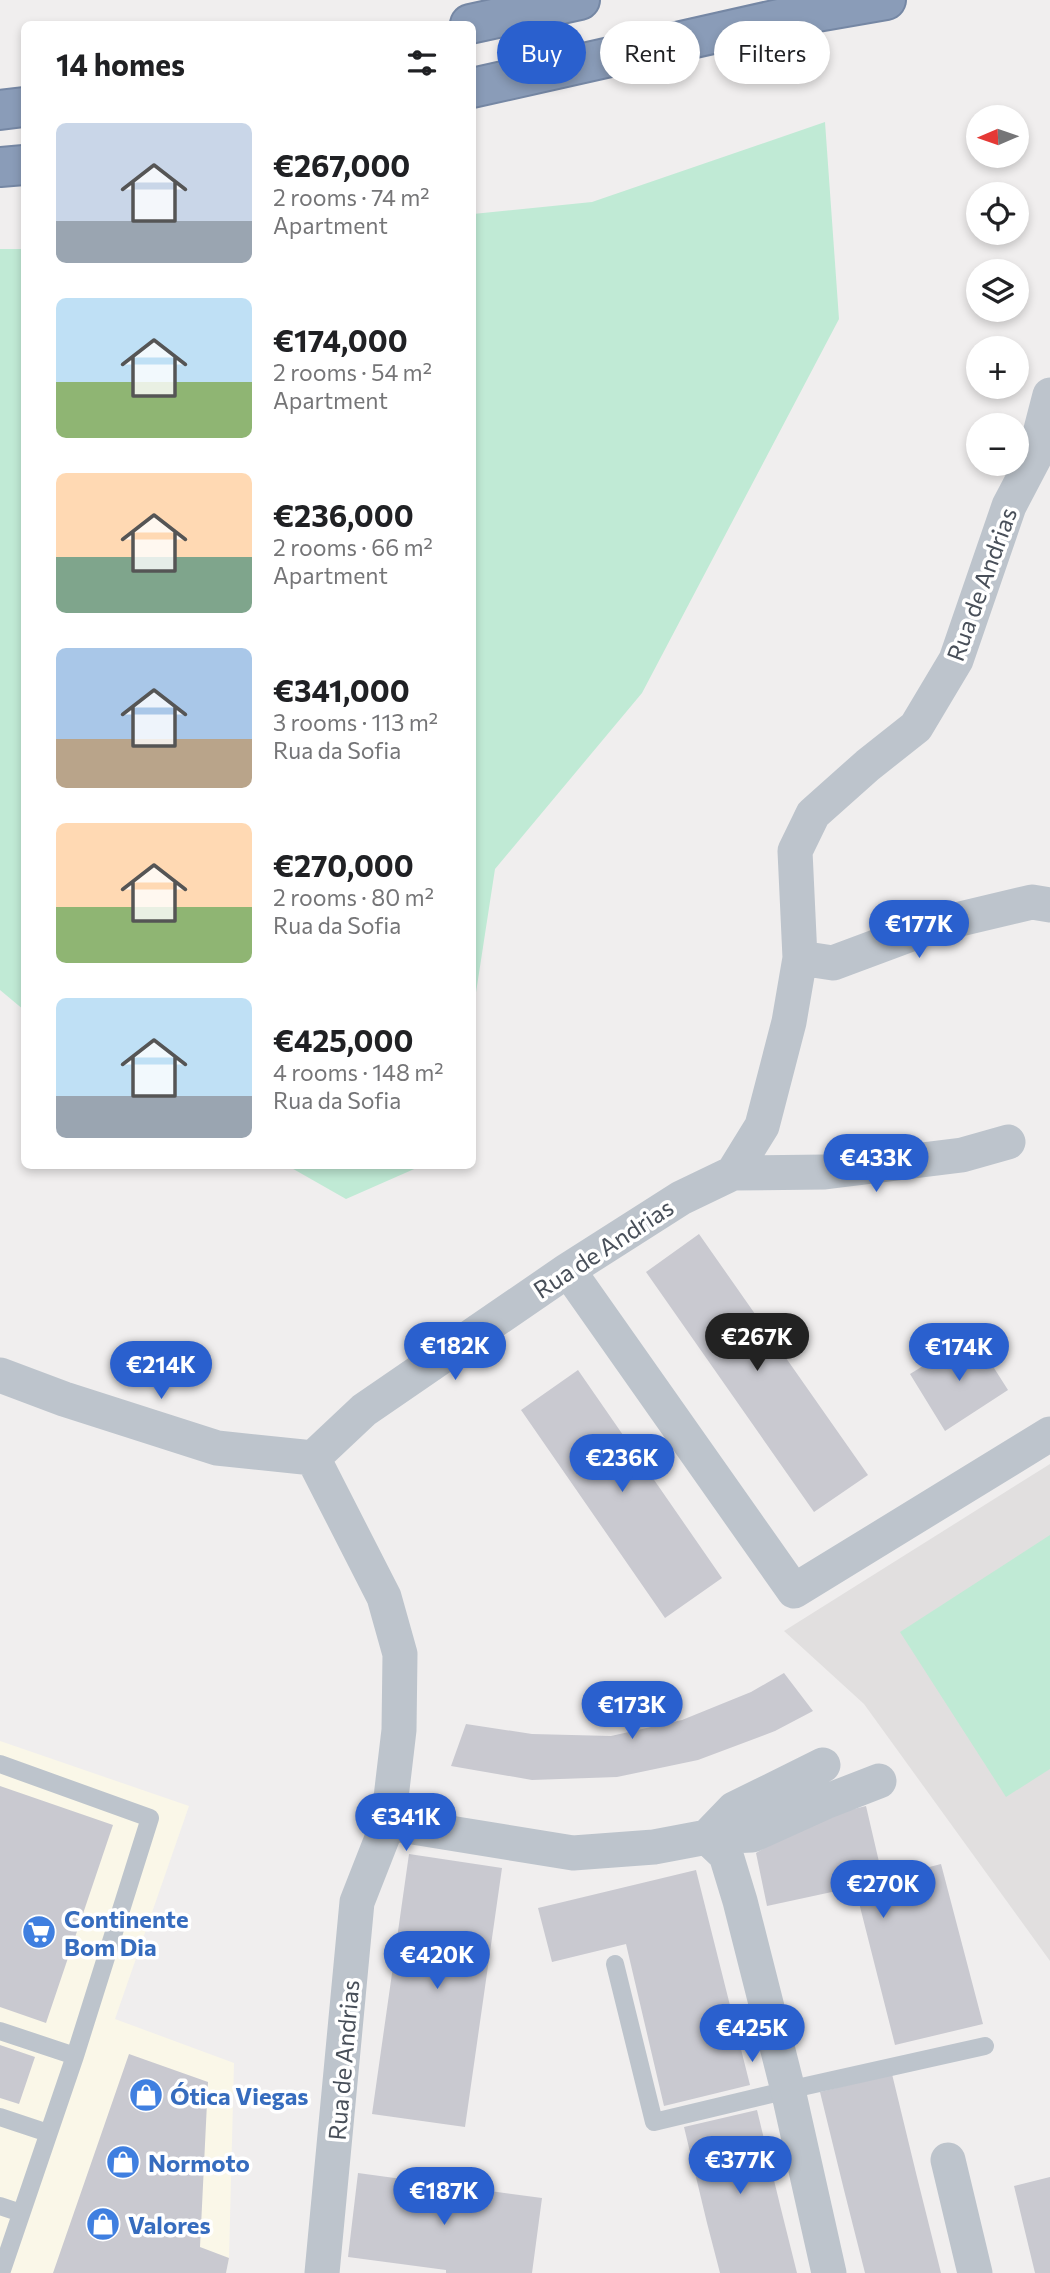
<!DOCTYPE html>
<html lang="en">
<head>
<meta charset="utf-8">
<style>
	:root { --surface:#fff; --page:#f6f6f6; --text:#202124; --muted:#757577; --accent:#2a60ce }
	body { margin:0; font-family:Commissioner,sans-serif; background:var(--page); color:var(--text); height:100vh; display:flex; flex-direction:column; font-size:26px; white-space:nowrap }
	* { box-sizing:border-box; margin:0 }
	p { font-size:23px; color:var(--muted) }
	.icon { flex:none; width:38px; height:38px; fill:none; stroke:currentColor; stroke-width:2; stroke-linecap:round; stroke-linejoin:round }
	.map { position:relative; flex:1; overflow:hidden }
	.sheet { position:absolute; left:21px; top:21px; width:455px; height:1148px; display:flex; flex-direction:column; background:var(--surface); border-radius:10px; box-shadow:0 4px 10px #0003 }
	.sheet>* { flex:none }
	.guide { position:absolute; left:497px; top:21px; width:448px; height:63px; display:flex; gap:14px }
	.needle { width:46px; rotate:268deg }
	.fabs { position:absolute; left:966px; top:105px; display:grid; gap:14px }
	.fabs a { display:grid; place-items:center; width:63px; height:63px; border-radius:50%; background:var(--surface); box-shadow:0 4px 10px #0003; font-size:35px }
	.price { position:absolute; translate:-50% -60px; padding:0 16px; border-radius:24px; background:var(--accent); color:#fff; font-size:23px; line-height:46px; filter:drop-shadow(0 2px 4px #0008) }
	.price::after { content:''; position:absolute; left:50%; top:42px; width:21px; height:16px; margin-left:-10px; background:inherit; clip-path:polygon(0 0,100% 0,50% 100%) }
	.price.current { background:#222; color:#fff }
	ul { padding:0; list-style:none }
	li { display:flex; align-items:center; gap:21px; height:175px; padding:0 35px }
	li span { display:grid; place-items:center; flex:none; width:196px; height:140px; border-radius:10px; color:#555 }
	li>.icon { margin-inline-start:auto }
	span .icon { width:84px; height:84px; fill:#fffc; stroke-width:1 }
	li b { font-size:30px }
	h2 { display:flex; justify-content:space-between; align-items:center; height:84px; padding:0 35px; font-size:30px }
	.pill { padding:0 24px; border-radius:32px; background:var(--surface); box-shadow:0 4px 10px #0003; font-size:24px; line-height:63px }
	.pill.current { background:var(--accent); color:#fff }
	.map>svg:first-child { display:block }
	.commercial { fill:#faf7e8 }
	.education { fill:#e1dfdf }
	.green { fill:#c0ead5 }
	.building { fill:#c9c9d0 }
	.lines { fill:none; stroke-linecap:round; stroke-linejoin:round }
	.highway-casing { stroke:#7587a4; stroke-width:42 }
	.lane { stroke:#bdc4cc; stroke-width:18 }
	.street { stroke:#bdc4cc; stroke-width:35 }
	.highway { stroke:#8a9cb8; stroke-width:38 }
	.labels { text-anchor:middle; dominant-baseline:central; stroke-width:7; stroke-linejoin:round; paint-order:stroke }
	.street-label { font-size:24px; fill:#484f59; stroke:#fff }
	.shop-label { font-size:24px; font-weight:bold; fill:#366cbe; stroke:#fff; text-anchor:start }
</style>
</head>
<body>
<div class="map">
<svg width="1050" height="2273" viewBox="0 0 1050 2273">
	<rect width="100%" height="100%" fill="#f0eeee"/>
	<!-- commercial -->
	<path class="commercial" d="M 0,1741 L 189,1806 L 115,2019 L 234,2063 L 229,2258 L 226,2273 L 0,2273 Z"/>
	<!-- education -->
	<path class="education" d="M 1050,1464 L 1050,1961 L 864,1704 L 784,1631 Z"/>
	<!-- green -->
	<path class="green" d="M 825,122 L 839,319 L 642,693 L 495,869 L 473,1012 L 473,214 L 592,202 Z
		M 0,249 L 24,249 L 24,1010 L 0,990 Z
		M 288,1166 L 421,1166 L 346,1199 Z
		M 1050,1535 L 1050,1769 L 1006,1797 L 900,1632 Z"/>
	<!-- building -->
	<path class="building" d="M 699,1234 L 868,1475 L 814,1512 L 646,1272 Z
		M 973,1335 L 1008,1390 L 945,1431 L 910,1374 Z
		M 578,1370 L 722,1578 L 665,1618 L 521,1410 Z
		M 784,1673 L 813,1711 L 775,1731 L 698,1760 L 617,1777 L 532,1780 L 451,1766 L 466,1724 L 532,1734 L 611,1736 L 682,1720 L 751,1692 Z
		M 0,1786 L 113,1825 L 46,2023 L 0,2007 Z
		M 866,1806 L 883,1879 L 941,1864 L 983,2024 L 895,2045 L 855,1887 L 767,1906 L 756,1853 L 813,1819 Z
		M 409,1854 L 502,1868 L 465,2127 L 372,2114 Z
		M 696,1870 L 750,2085 L 664,2106 L 626,1944 L 552,1962 L 538,1908 Z
		M 0,2045 L 35,2057 L 19,2104 L 0,2098 Z
		M 129,2054 L 208,2082 L 200,2247 L 229,2258 L 226,2273 L 53,2273 Z
		M 892,2074 L 916,2173 L 941,2273 L 865,2273 L 844,2190 L 820,2092 Z
		M 757,2110 L 780,2205 L 797,2273 L 720,2273 L 707,2223 L 684,2127 Z
		M 358,2173 L 542,2198 L 532,2273 L 446,2273 L 446,2270 L 348,2257 Z
		M 1050,2177 L 1050,2273 L 1035,2273 L 1014,2186 Z"/>
	<g class="lines">
		<!-- highway casing -->
		<g class="highway-casing">
			<path id="highway" d="M 470,24 L 580,0
				M 472,88 L 788,17 L 886,0
				M 0,110 L 24,107
				M 0,167 L 24,165"/>
		</g>
		<!-- lane -->
		<path class="lane" d="M 0,1764 L 150,1818 L 75,2056 L 1,2273
			M 615,1964 L 654,2122 L 788,2090 L 985,2046
			M 0,2031 L 75,2056
			M 0,2117 L 48,2133
			M 0,2206 L 21,2213"/>
		<!-- street -->
		<path class="street" d="M 1036,449 L 1050,395
			M 800,958 L 833,963 L 935,925 L 1032,902 L 1050,905
			M 733,1173 L 825,1172 L 962,1155 L 1008,1142
			M 568,1270 L 794,1591 L 1050,1434
			M 0,1375 L 64,1399 L 217,1448 L 313,1458
			M 313,1458 L 364,1410 L 568,1270 L 681,1198 L 733,1173 L 762,1126 L 789,1022 L 800,958 L 795,851 L 813,814 L 868,765 L 916,727 L 956,660 L 1009,506 L 1050,428
			M 313,1458 L 384,1597 L 400,1654 L 399,1730 L 388,1823 L 357,1902 L 322,2273
			M 388,1823 L 573,1853 L 654,1847 L 707,1837 L 752,1835 L 825,1802 L 879,1781
			M 707,1837 L 726,1855 L 740,1901 L 788,2090 L 829,2273
			M 707,1837 L 734,1809 L 823,1765
			M 948,2160 L 975,2273"/>
		<!-- highway -->
		<use href="#highway" class="highway"/>
	</g>
	<!-- icons -->
	<defs>
		<g id="supermarket-disc" transform="scale(1.75)"><circle r="9.5" fill="#3f7fe0" stroke="#fff"/><path d="M-6-5.5h2.5l.6 2H6L4.5 2H-2.5L-4.4-4H-6ZM-1.5 3.2a1.3 1.3 0 1 0 .1 0ZM3 3.2a1.3 1.3 0 1 0 .1 0Z" fill="#fff"/></g>
		<g id="shop-disc" transform="scale(1.75)"><circle r="9.5" fill="#3f7fe0" stroke="#fff"/><path d="M-5-2.5h2.3a2.7 3.5 0 0 1 5.4 0H5L5.5 6h-11ZM-1.5-2.5h3a1.5 2.3 0 0 0-3 0Z" fill="#fff"/></g>
	</defs>
	<g fill-rule="evenodd">
		<use href="#supermarket-disc" x="39" y="1932"/>
		<use href="#shop-disc" x="146" y="2095"/>
		<use href="#shop-disc" x="123" y="2162"/>
		<use href="#shop-disc" x="103" y="2224"/>
	</g>
	<g class="labels">
		<!-- street labels -->
		<g class="street-label">
			<text transform="translate(981 584) rotate(-70)">Rua de Andrias</text>
			<text transform="translate(603 1248) rotate(-33)">Rua de Andrias</text>
			<text transform="translate(343 2060) rotate(-85)">Rua de Andrias</text>
		</g>
		<!-- shop labels -->
		<g class="shop-label">
			<text x="64" y="1918">Continente<tspan x="64" dy="28">Bom Dia</tspan></text>
			<text x="170" y="2095">Ótica Viegas</text>
			<text x="148" y="2162">Normoto</text>
			<text x="128" y="2224">Valores</text>
		</g>
	</g>
</svg>
<div class="fabs">
<a><svg class="needle" viewBox="-14 -14 28 28"><path d="M0-13l5 13h-10z" fill="#e53935"/><path d="M0 13l5-13h-10z" fill="#757577"/></svg></a>
<a><svg class="icon" aria-label="locate" viewBox="0 0 24 24"><circle cx="12" cy="12" r="6"/><path d="M12 2v4M12 18v4M2 12h4M18 12h4"/></svg></a>
<a><svg class="icon" aria-label="layers" viewBox="0 0 24 24"><path d="M12 4l9 5-9 5-9-5zM3 14l9 5 9-5"/></svg></a>
<a>+</a>
<a>−</a>
</div>
<b class="price" style="left:919px;top:960px">€177K</b>
<b class="price" style="left:876px;top:1194px">€433K</b>
<b class="price current" style="left:757px;top:1373px">€267K</b>
<b class="price" style="left:455px;top:1382px">€182K</b>
<b class="price" style="left:959px;top:1383px">€174K</b>
<b class="price" style="left:161px;top:1401px">€214K</b>
<b class="price" style="left:622px;top:1494px">€236K</b>
<b class="price" style="left:632px;top:1741px">€173K</b>
<b class="price" style="left:406px;top:1853px">€341K</b>
<b class="price" style="left:883px;top:1920px">€270K</b>
<b class="price" style="left:437px;top:1991px">€420K</b>
<b class="price" style="left:752px;top:2064px">€425K</b>
<b class="price" style="left:740px;top:2196px">€377K</b>
<b class="price" style="left:444px;top:2227px">€187K</b>
<div class="guide">
<a class="pill current">Buy</a>
<a class="pill">Rent</a>
<a class="pill">Filters</a>
</div>
<section class="sheet">
<h2>14 homes<svg class="icon" aria-label="filters" viewBox="0 0 24 24"><path d="M4 7h16M4 17h16"/><circle cx="9" cy="7" r="2"/><circle cx="15" cy="17" r="2"/></svg></h2>
<ul>
<li><span style="background:linear-gradient(#c9d6e8 70%,#9aa5b1 0)"><svg class="icon" aria-label="home" viewBox="0 0 24 24"><path d="M3 11l9-7 9 7M6 9v11h12V9"/></svg></span><div><b>€267,000</b><p>2 rooms · 74 m²</p><p>Apartment</p></div></li>
<li><span style="background:linear-gradient(#bfe0f5 60%,#8fb573 0)"><svg class="icon" aria-label="home" viewBox="0 0 24 24"><path d="M3 11l9-7 9 7M6 9v11h12V9"/></svg></span><div><b>€174,000</b><p>2 rooms · 54 m²</p><p>Apartment</p></div></li>
<li><span style="background:linear-gradient(#ffd9b3 60%,#7fa58c 0)"><svg class="icon" aria-label="home" viewBox="0 0 24 24"><path d="M3 11l9-7 9 7M6 9v11h12V9"/></svg></span><div><b>€236,000</b><p>2 rooms · 66 m²</p><p>Apartment</p></div></li>
<li><span style="background:linear-gradient(#a9c7e8 65%,#b9a48a 0)"><svg class="icon" aria-label="home" viewBox="0 0 24 24"><path d="M3 11l9-7 9 7M6 9v11h12V9"/></svg></span><div><b>€341,000</b><p>3 rooms · 113 m²</p><p>Rua da Sofia</p></div></li>
<li><span style="background:linear-gradient(#ffd9b3 60%,#8fb573 0)"><svg class="icon" aria-label="home" viewBox="0 0 24 24"><path d="M3 11l9-7 9 7M6 9v11h12V9"/></svg></span><div><b>€270,000</b><p>2 rooms · 80 m²</p><p>Rua da Sofia</p></div></li>
<li><span style="background:linear-gradient(#bfe0f5 70%,#9aa5b1 0)"><svg class="icon" aria-label="home" viewBox="0 0 24 24"><path d="M3 11l9-7 9 7M6 9v11h12V9"/></svg></span><div><b>€425,000</b><p>4 rooms · 148 m²</p><p>Rua da Sofia</p></div></li>
</ul>
</section>
</div>
</body>
</html>
